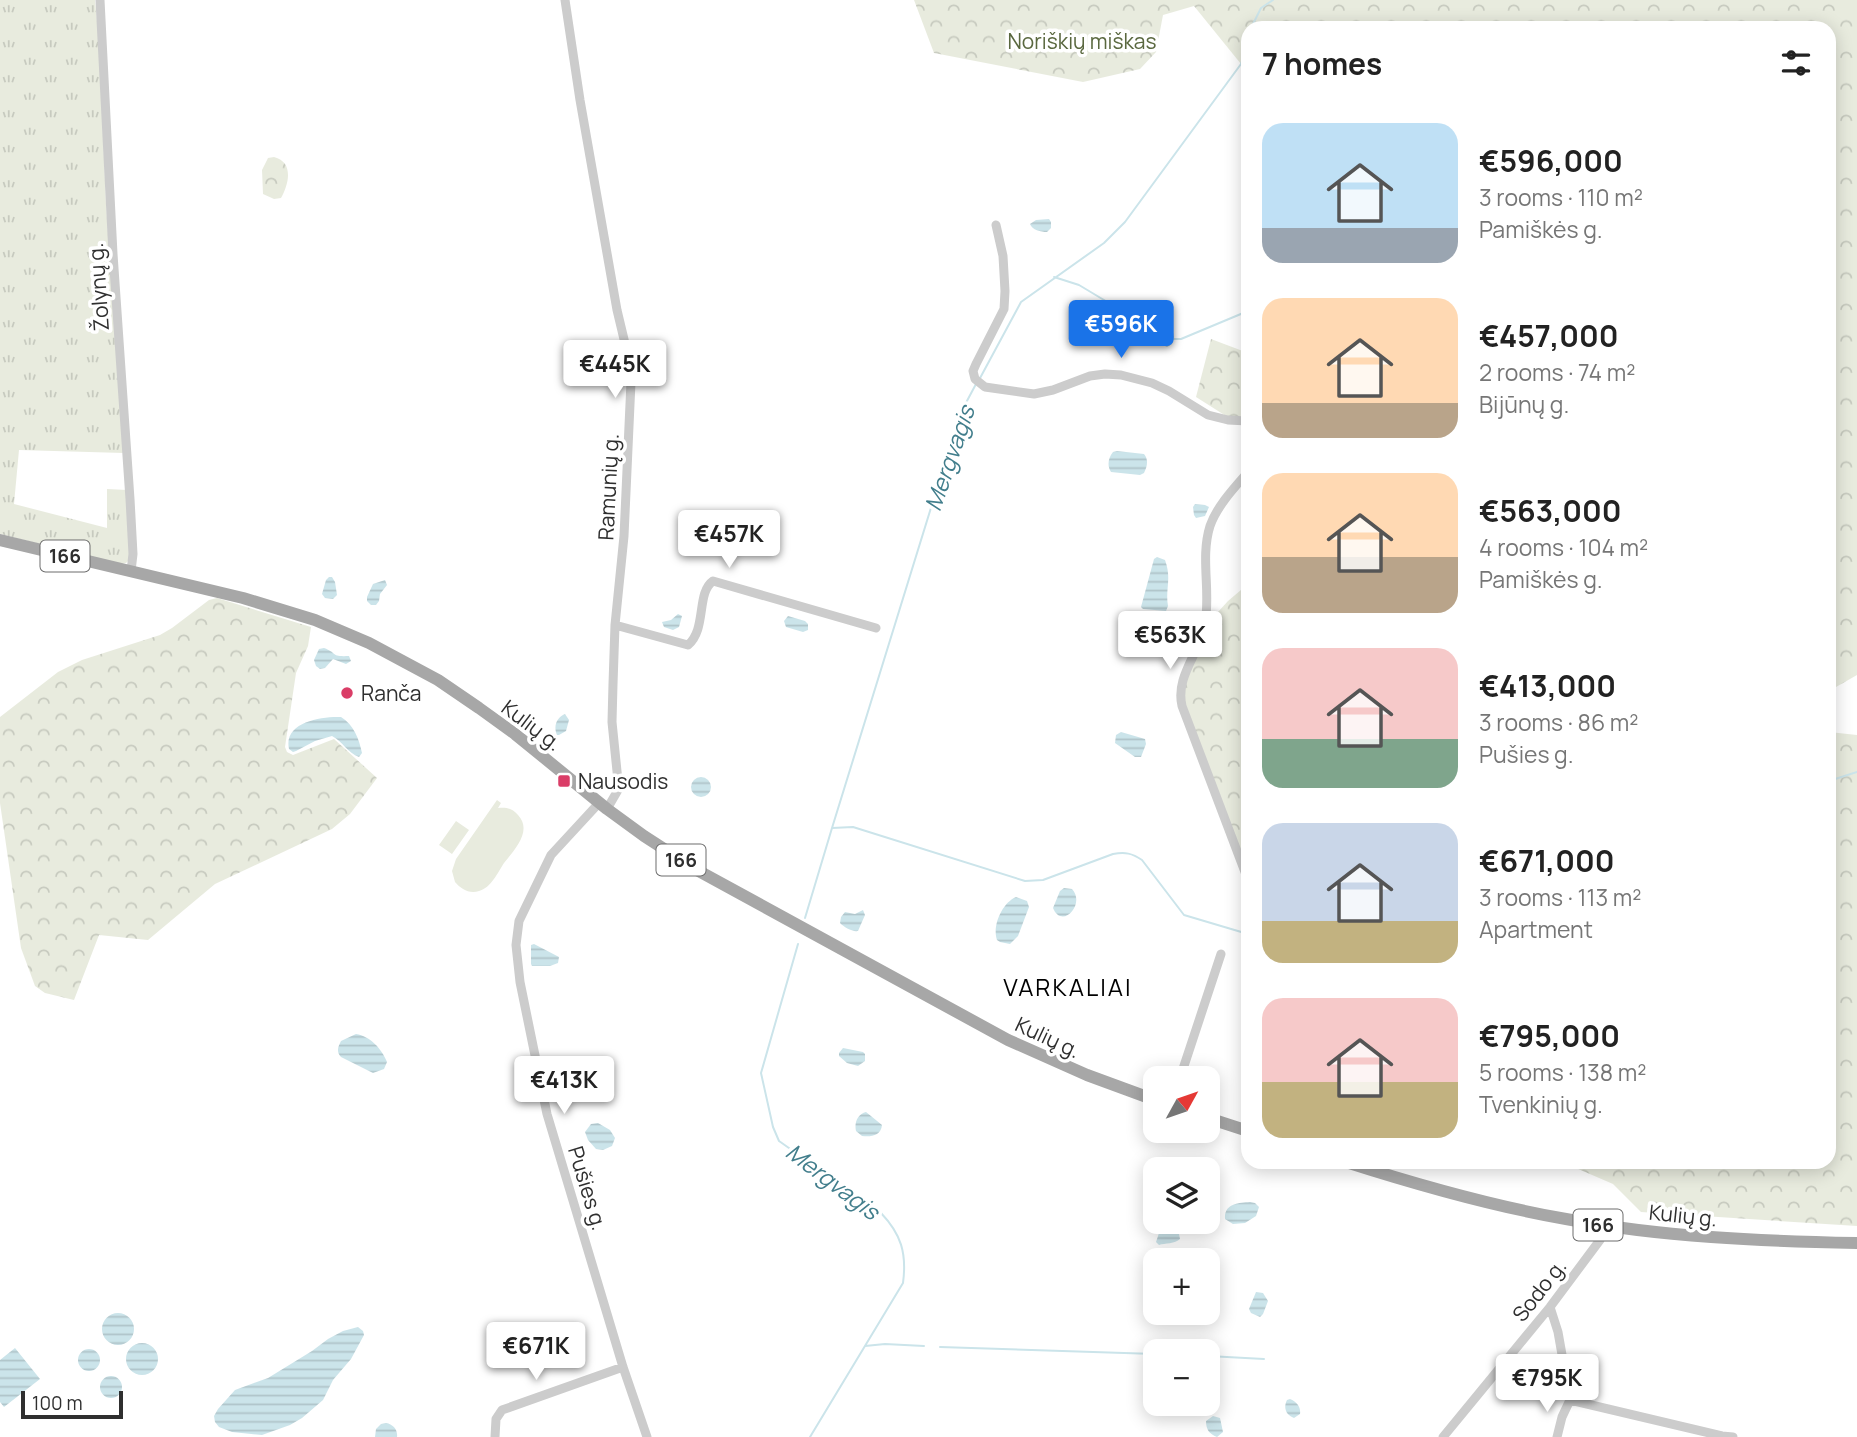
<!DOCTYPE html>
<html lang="en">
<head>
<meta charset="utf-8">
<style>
	:root { --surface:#fff; --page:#f6f6f6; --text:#222; --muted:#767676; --accent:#1a73e8 }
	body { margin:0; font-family:Manrope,sans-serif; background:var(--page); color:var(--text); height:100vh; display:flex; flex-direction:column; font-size:26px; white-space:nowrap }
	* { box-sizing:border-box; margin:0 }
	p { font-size:23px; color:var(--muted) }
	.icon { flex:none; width:38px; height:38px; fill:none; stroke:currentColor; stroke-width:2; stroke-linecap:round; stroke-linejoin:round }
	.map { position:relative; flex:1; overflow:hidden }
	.drawer { position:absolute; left:1241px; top:21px; width:595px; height:1148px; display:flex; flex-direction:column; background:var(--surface); border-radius:21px; box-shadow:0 4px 18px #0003 }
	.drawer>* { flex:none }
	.needle { width:46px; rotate:50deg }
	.tools { position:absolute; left:1143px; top:1066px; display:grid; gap:14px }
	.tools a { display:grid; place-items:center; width:77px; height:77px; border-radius:14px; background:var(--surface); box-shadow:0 4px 18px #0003; font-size:35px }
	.scale { position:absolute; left:21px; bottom:18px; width:102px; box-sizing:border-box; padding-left:7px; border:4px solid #2f2f2f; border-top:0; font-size:19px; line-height:24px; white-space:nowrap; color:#2f2f2f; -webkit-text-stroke:5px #fff; paint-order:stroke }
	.price { position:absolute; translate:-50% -60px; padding:0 16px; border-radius:7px; background:#fff; color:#222; font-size:23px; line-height:46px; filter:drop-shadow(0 2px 4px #0008) }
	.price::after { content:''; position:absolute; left:50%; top:42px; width:21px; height:16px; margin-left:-10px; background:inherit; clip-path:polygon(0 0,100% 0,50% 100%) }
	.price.on { background:var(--accent); color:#fff }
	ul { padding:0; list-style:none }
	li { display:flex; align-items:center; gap:21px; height:175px; padding:0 21px }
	li span { display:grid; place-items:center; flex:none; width:196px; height:140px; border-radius:21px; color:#555 }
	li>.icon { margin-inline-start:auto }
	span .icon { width:84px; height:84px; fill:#fffc; stroke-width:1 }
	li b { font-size:30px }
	h2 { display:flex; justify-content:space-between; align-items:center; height:84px; padding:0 21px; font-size:30px }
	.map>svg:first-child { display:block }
	.grass { fill:url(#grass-tufts) }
	.forest { fill:url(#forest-crowns) }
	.garden { fill:#e8ebde }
	.water { fill:url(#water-rules) }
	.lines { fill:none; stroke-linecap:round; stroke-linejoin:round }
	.stream { stroke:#cbe4ea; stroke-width:2 }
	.minor { stroke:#ccc; stroke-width:9 }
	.major { stroke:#a7a7a7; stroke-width:12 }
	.poi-dot { fill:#da3d67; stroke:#fff; stroke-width:2.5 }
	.labels { text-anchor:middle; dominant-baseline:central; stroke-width:7; stroke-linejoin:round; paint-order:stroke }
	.shield { fill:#fff; stroke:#6d6d6d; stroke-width:2 }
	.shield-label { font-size:19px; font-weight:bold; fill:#2f2f2f }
	.park-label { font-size:21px; fill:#5a683f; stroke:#fff }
	.street-label { font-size:21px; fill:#2f2f2f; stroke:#fff }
	.poi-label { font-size:21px; fill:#2f2f2f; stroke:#fff; text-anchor:start }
	.water-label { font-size:23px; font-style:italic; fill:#427e8c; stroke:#fff }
	.quarter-label { font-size:24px; letter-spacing:2px; fill:#000; stroke:#fff }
</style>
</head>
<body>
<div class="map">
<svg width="1857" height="1437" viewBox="0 0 1857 1437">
	<defs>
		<pattern id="grass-tufts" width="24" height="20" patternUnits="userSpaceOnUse" patternTransform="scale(1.75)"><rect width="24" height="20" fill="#e8ebde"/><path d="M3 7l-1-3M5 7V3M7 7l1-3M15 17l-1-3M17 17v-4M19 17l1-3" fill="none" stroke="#c7cabf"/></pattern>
		<pattern id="forest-crowns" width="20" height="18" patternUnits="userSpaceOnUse" patternTransform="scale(1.75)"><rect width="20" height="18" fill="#e8ebde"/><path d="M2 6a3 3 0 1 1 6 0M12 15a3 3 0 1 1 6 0" fill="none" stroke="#c7cabf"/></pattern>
		<pattern id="water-rules" width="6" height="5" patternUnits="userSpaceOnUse" patternTransform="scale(1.75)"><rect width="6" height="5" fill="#cbe4ea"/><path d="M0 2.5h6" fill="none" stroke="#afc4c9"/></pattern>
	</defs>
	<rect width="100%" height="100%" fill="#fff"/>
	<!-- grass -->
	<path class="grass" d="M 0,0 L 95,0 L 99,42 L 106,204 L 124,453 L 19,450 L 14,504 L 107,528 L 107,489 L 127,490 L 131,558 L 126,563 L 121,564 L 0,534 Z"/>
	<!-- forest -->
	<path class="forest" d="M 914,0 L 1857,0 L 1857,675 L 1829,691 L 1829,28 L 1248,28 L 1248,65 L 1241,64 L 1194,6 L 1163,15 L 1156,52 L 1140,69 L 1083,82 L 934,53 Z
		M 274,157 C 294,162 289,184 281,198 L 274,199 L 263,194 L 262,170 L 268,158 Z
		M 1211,339 L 1248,353 L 1248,416 L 1226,416 L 1196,397 Z
		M 1248,584 L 1248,870 L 1184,701 L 1185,682 L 1207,624 L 1228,601 Z
		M 217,598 L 311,627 L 308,646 L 296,673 L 285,747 L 287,752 L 293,755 L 334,739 L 377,778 L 350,814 L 332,829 L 215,884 L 148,940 L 99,935 L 74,1000 L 45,993 L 35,986 L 21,948 L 0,803 L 0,717 L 58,672 L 82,660 L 160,635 L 172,628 L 209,600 Z
		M 1829,732 L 1857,735 L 1857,1226 L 1641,1212 L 1613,1184 L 1562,1162 L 1829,1162 Z"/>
	<!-- garden -->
	<path class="garden" d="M 497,800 L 501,803 L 498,808 C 506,807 512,808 518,815 C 533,831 514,850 504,863 C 498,872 491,888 479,891 C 469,894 461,889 455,882 L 452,871 L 456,859 Z
		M 456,821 L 469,830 L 452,854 L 439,845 Z"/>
	<!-- water -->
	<path class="water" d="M 1049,219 L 1051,222 L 1051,228 L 1047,232 C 1041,232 1032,230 1030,224 L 1036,220 Z
		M 1167,327 C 1175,331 1175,336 1172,344 L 1167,347 L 1161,344 L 1159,335 L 1162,329 Z
		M 1117,451 L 1144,454 C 1149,460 1147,467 1144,473 L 1140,475 L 1111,472 C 1107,466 1108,458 1113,452 Z
		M 1195,504 L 1205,505 L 1209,507 L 1205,516 L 1196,518 L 1194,515 L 1193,507 Z
		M 1157,557 L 1165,560 C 1172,579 1165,589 1168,606 L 1166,611 L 1143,609 L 1141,607 L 1154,559 Z
		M 329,577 L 332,577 L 335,582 L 337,595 L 333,599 L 325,598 L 322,594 L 326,580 Z
		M 385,580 L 387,585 L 380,594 L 379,601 L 376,605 L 371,605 L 367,601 L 367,597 L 373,584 Z
		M 678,614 L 682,616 L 679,627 L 673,630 L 664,627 L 662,622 L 671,620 Z
		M 788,616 L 805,621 L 808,624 L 808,630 L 803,632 L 786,627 L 784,621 Z
		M 324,648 C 338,653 330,657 349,656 L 351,661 L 346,664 L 333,659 L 325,668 L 320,669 L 316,666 L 314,660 L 319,649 Z
		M 565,714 L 569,720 L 566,731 L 559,735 L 557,735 C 553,726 557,717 565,714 Z
		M 341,717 C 354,725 359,739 362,753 L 359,757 C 348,753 342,741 332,736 L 315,741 L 296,751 L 293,752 L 289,749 C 283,722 322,716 341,717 Z
		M 1121,732 L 1145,739 L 1146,744 L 1141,757 L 1135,757 L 1115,743 L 1116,735 Z
		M691 787a10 10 0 1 1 20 0a10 10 0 1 1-20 0Z
		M 1064,888 L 1072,889 C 1086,904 1062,930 1053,908 L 1060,891 Z
		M 1016,897 L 1027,901 L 1029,907 L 1018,936 L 1010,944 L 1000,942 L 997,940 C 992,926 1002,903 1016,897 Z
		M 863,910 L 865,915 L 858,931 C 852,932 844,927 840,923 L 841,917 L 845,912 L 855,914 Z
		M 534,944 L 559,957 L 558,963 L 550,966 L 532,966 L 531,964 L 531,945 Z
		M 356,1034 C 370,1036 382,1049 387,1062 L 384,1069 L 373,1073 L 341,1057 C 336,1051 338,1047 341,1041 Z
		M 843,1048 L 863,1052 L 865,1054 L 865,1061 L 858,1066 L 847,1063 L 839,1056 L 839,1053 Z
		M 866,1112 L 882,1125 C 881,1136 871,1137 862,1136 L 856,1131 C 854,1122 858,1114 866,1112 Z
		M 598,1123 L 610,1130 L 615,1138 L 612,1146 L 603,1150 L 596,1149 L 588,1140 L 585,1132 L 591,1124 Z
		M 1250,1202 L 1255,1203 L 1259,1207 L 1256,1216 L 1245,1223 L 1233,1224 L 1225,1219 C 1224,1203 1239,1203 1250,1202 Z
		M 1164,1230 L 1171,1230 L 1179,1234 L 1180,1239 C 1175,1244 1165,1243 1159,1245 L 1156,1242 L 1159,1233 Z
		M 1218,1259 L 1220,1286 L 1218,1302 L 1216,1305 L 1208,1305 C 1207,1290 1210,1275 1215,1260 Z
		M 1256,1292 L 1263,1293 L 1268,1301 L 1263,1314 L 1260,1317 L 1251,1313 L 1249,1309 Z
		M102 1329a16 16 0 1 1 32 0a16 16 0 1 1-32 0Z
		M 358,1327 L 363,1331 L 364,1335 L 351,1359 L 333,1380 L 323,1400 L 302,1418 L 290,1425 L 262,1435 L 232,1432 L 219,1427 L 215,1422 L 214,1416 L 218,1409 L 235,1390 L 268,1378 L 312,1351 L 328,1339 L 343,1331 Z
		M126 1359a16 16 0 1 1 32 0a16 16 0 1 1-32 0Z
		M 15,1348 L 40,1379 L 4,1407 L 0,1402 L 0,1360 Z
		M78 1360a11 11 0 1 1 22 0a11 11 0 1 1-22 0Z
		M100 1387a11 11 0 1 1 22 0a11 11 0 1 1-22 0Z
		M 1290,1399 C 1297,1402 1301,1407 1300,1414 L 1294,1418 C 1286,1415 1283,1408 1287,1400 Z
		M 1213,1416 L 1220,1418 L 1223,1432 L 1217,1437 C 1209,1434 1206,1429 1206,1421 Z
		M 386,1423 C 393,1424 398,1430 397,1437 L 375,1437 L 376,1429 L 381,1424 Z"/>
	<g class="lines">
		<!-- stream -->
		<path class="stream" d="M 1251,28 L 1261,8 L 1273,0
			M 1054,277 L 1079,285 L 1159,333
			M 1174,339 L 1181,339 L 1248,311
			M 979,380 L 1021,302 L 1104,243 L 1125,222 L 1241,64 L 1248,41
			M 1829,781 L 1857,772
			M 832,828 L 853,827 L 1025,881 L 1043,880 L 1113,854 C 1125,852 1132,853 1142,860 L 1184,915 L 1248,934
			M 805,918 L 832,828 L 960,414 L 976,384
			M 798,944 L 761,1073 L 773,1127 L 779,1141 L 881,1213 C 901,1234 907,1253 903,1283 L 810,1437
			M 865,1346 L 885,1344 L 924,1346
			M 940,1347 L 1155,1354
			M 1208,1356 L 1264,1359"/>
		<!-- minor -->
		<path class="minor" d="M 100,0 L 113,254 L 130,499 L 133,554 L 131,571
			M 565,0 L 580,100 L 617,310 L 628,356 L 631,382 L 624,536 L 615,625 L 613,684 L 612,722 L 618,781 L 618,790 L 607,809
			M 996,225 L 1003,256 L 1005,291 L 1004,309 L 976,364 L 973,371 L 975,379 L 985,387 L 1034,394 L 1053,390 L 1090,376 L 1105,374 L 1121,375 L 1152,383 L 1169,391 L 1208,415 L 1228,420 L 1248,421
			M 1248,472 C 1234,488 1217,506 1210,526 C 1200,558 1211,591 1205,624 C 1200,653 1175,676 1182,706 L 1248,880
			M 615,625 L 688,645 C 707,629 696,593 713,581 L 876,628
			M 599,803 L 551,855 L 519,921 L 516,945 L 520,982 L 547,1114 L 623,1367 L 647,1437
			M 1180,1078 L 1221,954
			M 1550,1307 L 1558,1332 L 1570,1400 L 1722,1436 L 1733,1437
			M 495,1437 L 496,1419 L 502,1410 L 623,1367
			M 1443,1437 L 1550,1307 L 1600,1240 L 1604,1226
			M 1557,1437 L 1562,1417 L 1570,1400"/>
		<!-- major -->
		<path class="major" d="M 0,540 L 243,598 L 315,620 L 369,643 L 438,680 L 479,708 L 515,734 L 607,809 L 644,836 L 695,869 L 1008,1040 L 1087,1075 L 1155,1100
			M 1208,1118 L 1248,1131
			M 1346,1162 C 1418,1185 1491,1206 1566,1219 C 1662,1237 1760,1241 1857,1243"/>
	</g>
	<!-- markers -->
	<g class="poi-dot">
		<circle cx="347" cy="693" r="7"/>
		<rect x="557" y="774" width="14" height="14" rx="3.5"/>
	</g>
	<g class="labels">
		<!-- shield labels -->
		<g class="shield">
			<rect x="40.5" y="540.5" width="49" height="31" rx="5"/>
			<rect x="656.5" y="844.5" width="49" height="31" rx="5"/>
			<rect x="1573.5" y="1209.5" width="49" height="31" rx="5"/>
		</g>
		<g class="shield-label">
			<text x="65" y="556">166</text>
			<text x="681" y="860">166</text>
			<text x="1598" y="1225">166</text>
		</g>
		<!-- park labels -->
		<g class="park-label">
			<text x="1082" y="41">Noriškių miškas</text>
		</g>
		<!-- street labels -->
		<g class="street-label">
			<text transform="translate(98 287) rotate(-94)">Žolynų g.</text>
			<text transform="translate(608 487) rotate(-87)">Ramunių g.</text>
			<text transform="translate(532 725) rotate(37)">Kulių g.</text>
			<text transform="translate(1048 1037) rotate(25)">Kulių g.</text>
			<text transform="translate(588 1188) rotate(73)">Pušies g.</text>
			<text transform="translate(1683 1215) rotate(6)">Kulių g.</text>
			<text transform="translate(1539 1290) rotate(-52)">Sodo g.</text>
		</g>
		<!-- poi labels -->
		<g class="poi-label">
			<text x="361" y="693">Ranča</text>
			<text x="578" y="781">Nausodis</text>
		</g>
		<!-- water labels -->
		<g class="water-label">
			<text transform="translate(949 458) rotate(-71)">Mergvagis</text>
			<text transform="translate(833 1181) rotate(37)">Mergvagis</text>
		</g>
		<!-- quarter labels -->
		<g class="quarter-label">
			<text x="1068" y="986">VARKALIAI</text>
		</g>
	</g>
</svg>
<div class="tools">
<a><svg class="needle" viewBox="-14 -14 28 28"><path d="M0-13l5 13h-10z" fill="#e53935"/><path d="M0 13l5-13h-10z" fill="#767676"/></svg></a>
<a><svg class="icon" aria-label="layers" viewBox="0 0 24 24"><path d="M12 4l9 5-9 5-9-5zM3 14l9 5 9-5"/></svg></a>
<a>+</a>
<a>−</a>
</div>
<div class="scale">100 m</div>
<b class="price on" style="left:1121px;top:360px">€596K</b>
<b class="price" style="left:615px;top:400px">€445K</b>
<b class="price" style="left:729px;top:570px">€457K</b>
<b class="price" style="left:1170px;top:671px">€563K</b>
<b class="price" style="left:564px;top:1116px">€413K</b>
<b class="price" style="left:536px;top:1382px">€671K</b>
<b class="price" style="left:1547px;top:1414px">€795K</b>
<section class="drawer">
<h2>7 homes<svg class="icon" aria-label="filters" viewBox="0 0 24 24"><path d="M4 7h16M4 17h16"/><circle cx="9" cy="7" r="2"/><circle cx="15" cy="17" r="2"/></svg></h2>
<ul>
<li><span style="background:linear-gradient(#bfe0f5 75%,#9aa5b1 0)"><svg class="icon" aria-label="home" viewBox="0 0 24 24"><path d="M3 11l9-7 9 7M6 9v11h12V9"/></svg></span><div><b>€596,000</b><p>3 rooms · 110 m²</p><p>Pamiškės g.</p></div></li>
<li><span style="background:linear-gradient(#ffd9b3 75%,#b9a48a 0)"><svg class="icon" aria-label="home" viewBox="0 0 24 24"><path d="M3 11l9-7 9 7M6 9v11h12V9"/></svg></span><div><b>€457,000</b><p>2 rooms · 74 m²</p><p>Bijūnų g.</p></div></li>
<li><span style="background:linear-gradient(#ffd9b3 60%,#b9a48a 0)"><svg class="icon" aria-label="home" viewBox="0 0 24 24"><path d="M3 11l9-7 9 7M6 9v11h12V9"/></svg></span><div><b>€563,000</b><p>4 rooms · 104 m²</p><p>Pamiškės g.</p></div></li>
<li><span style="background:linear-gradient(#f6c9c9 65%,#7fa58c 0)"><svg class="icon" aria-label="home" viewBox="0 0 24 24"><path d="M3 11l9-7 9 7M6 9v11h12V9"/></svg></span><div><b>€413,000</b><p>3 rooms · 86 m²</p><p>Pušies g.</p></div></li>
<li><span style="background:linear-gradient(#c9d6e8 70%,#c2b280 0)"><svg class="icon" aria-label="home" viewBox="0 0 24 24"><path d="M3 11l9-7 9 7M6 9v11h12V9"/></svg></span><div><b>€671,000</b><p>3 rooms · 113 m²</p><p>Apartment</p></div></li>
<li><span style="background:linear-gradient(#f6c9c9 60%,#c2b280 0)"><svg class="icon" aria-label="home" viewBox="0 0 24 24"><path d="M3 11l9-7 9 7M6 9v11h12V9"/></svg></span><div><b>€795,000</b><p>5 rooms · 138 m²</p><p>Tvenkinių g.</p></div></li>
</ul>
</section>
</div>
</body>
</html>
